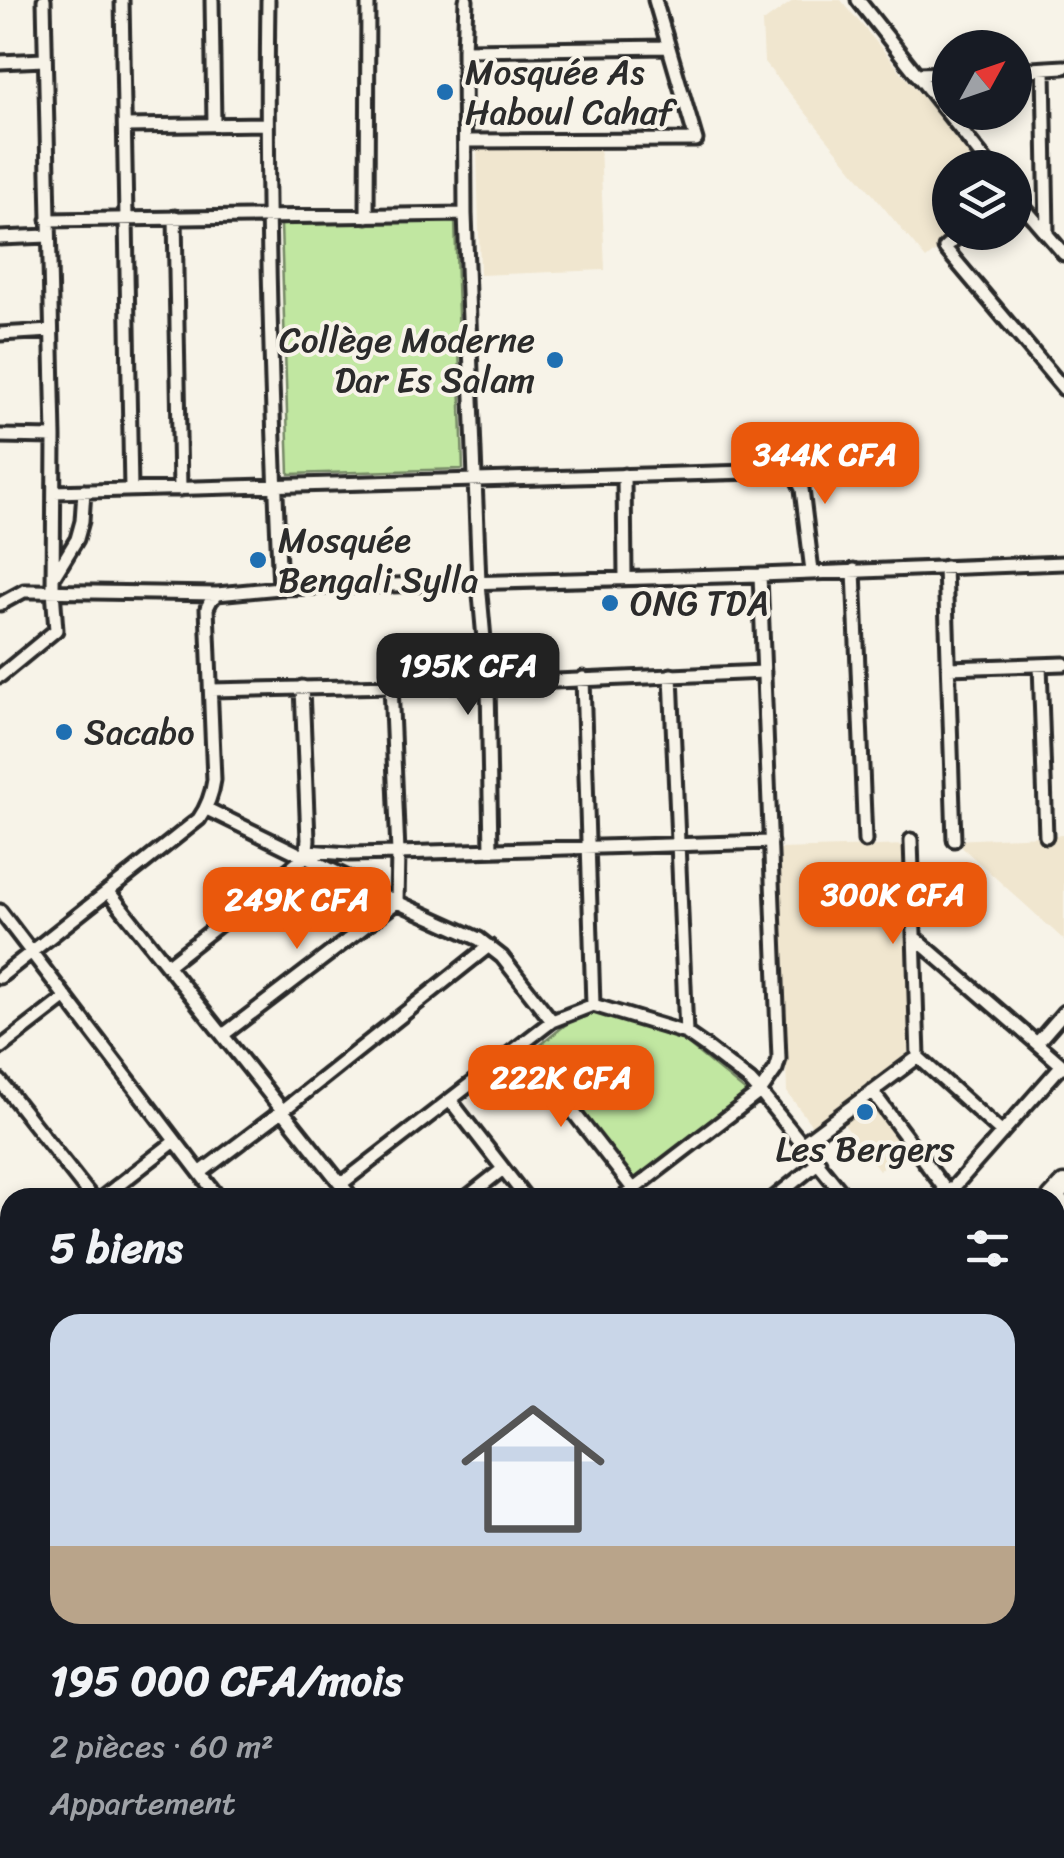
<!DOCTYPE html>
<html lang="fr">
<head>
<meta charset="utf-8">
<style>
	:root { --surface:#171b24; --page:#242831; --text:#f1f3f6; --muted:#9ea1a6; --line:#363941; --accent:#ea580c }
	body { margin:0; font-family:Sriracha,sans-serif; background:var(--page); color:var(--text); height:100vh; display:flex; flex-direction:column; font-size:38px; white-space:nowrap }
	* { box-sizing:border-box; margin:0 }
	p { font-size:32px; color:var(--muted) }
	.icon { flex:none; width:55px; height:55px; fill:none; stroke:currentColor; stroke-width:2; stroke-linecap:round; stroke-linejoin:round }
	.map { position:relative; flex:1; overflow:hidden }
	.sheet { position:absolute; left:0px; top:1188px; width:1065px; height:672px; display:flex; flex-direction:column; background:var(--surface); border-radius:30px 30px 0 0; box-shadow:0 5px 15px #0003 }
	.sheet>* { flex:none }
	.needle { width:65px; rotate:50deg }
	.controls { position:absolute; left:932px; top:30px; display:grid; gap:20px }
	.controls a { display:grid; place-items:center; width:100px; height:100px; border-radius:50%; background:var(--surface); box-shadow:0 5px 15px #0003; font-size:50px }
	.price { position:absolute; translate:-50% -85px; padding:0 22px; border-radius:20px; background:var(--accent); color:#fff; font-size:32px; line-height:65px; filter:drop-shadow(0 2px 5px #0008) }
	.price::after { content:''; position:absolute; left:50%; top:60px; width:30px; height:22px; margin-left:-15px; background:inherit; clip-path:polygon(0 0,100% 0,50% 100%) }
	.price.selected { background:#222; color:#fff }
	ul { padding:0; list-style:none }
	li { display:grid; align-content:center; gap:20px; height:530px; padding:0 50px }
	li+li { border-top:2px solid var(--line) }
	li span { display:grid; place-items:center; height:310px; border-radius:30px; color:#555 }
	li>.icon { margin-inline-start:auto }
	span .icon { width:180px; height:180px; fill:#fffc; stroke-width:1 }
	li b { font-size:42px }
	h2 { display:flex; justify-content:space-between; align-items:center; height:120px; padding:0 50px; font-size:42px }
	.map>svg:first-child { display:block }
	.built { fill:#f0e6cf }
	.green { fill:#c1e7a1; stroke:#768966; stroke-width:2.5 }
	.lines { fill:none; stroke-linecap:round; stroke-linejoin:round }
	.stream { stroke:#62869c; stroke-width:2.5 }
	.minor-casing { stroke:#2b2b2b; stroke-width:19 }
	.highway-casing { stroke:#2b2b2b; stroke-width:25 }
	.minor { stroke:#f7f3e8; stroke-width:11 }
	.highway { stroke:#f7f3e8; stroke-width:18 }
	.poi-dot { fill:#1f6fb2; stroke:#f7f3e8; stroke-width:4 }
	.labels { text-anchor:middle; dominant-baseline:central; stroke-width:8; stroke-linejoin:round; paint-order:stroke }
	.poi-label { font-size:35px; fill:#2b2b2b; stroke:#f7f3e8; text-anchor:start }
</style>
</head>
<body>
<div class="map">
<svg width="1064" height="1858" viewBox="0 0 1064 1858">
	<rect width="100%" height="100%" fill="#f7f3e8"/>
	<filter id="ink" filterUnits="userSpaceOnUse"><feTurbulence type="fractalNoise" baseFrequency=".01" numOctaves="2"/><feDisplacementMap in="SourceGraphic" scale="20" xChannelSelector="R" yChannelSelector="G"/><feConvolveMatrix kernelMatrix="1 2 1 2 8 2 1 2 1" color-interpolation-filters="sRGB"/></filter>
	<g filter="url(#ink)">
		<!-- built -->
		<path class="built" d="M 794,0 L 841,0 L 981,167 L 950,168 L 950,232 L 958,233 L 926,259 L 764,62 L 762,23 Z
			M 600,145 L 605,270 L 480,275 L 477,146 Z
			M 1064,835 L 1064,940 L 954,840 Z
			M 908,845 L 908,1055 L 861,1090 L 905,1149 L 879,1170 L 834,1111 L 812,1126 L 787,1092 L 779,849 Z"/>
		<!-- green -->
		<path class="green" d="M 455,220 L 463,469 L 289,474 L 281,225 Z
			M 597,999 L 679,1037 L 746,1092 L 634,1183 L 532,1052 Z"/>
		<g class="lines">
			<!-- stream -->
			<path class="stream" d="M 0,1765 L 10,1767
				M 566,1850 L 573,1858
				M 704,1850 L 707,1858"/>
			<!-- minor casing -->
			<g class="minor-casing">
				<path id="minor" d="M 122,0 L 131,490
					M 212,0 L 214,123
					M 268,0 C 265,196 271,392 280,588
					M 466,0 L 464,50 L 465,214 L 479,583 L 488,684 L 491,850
					M 858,0 L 991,168
					M 464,50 L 668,47
					M 0,62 L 44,60
					M 1044,69 L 1047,232
					M 1015,70 L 1064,67
					M 916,74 L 950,73
					M 125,126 L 266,124
					M 465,141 L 696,140 L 655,0
					M 1015,197 L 1064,254
					M 367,216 L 368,0
					M 175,217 L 180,489
					M 48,220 L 465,214
					M 962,232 L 945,248 L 1064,389
					M 0,238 L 48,236
					M 0,334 L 51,331
					M 0,436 L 54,437
					M 624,475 L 625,578
					M 54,492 L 788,471 L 795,475 L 802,489 L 812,571
					M 945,567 L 954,840
					M 854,570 L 865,841
					M 55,575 L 77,539 L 82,521 L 84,491
					M 0,604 L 24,591 L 31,591 L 217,594 L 280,588 L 760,575 L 1064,563
					M 1040,665 L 1046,836
					M 949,668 L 1064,664
					M 671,675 L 686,1033
					M 0,676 L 56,630 L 53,590 L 54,437 L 44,0
					M 583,678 L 593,1005
					M 211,690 L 488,684 L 764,672
					M 207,809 L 397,902 L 479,939 L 502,957 L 552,1021
					M 307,851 L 349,854 L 398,853 L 771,842
					M 108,891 L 352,1198
					M 0,911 L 219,1198
					M 914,937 L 1064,1067
					M 168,965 L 306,856 L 308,840 L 302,687
					M 0,977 L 199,819 C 208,806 212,795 214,780 L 207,608 L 211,600 L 217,594
					M 223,1035 L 397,902 L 398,853 L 391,684
					M 1037,1043 L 1064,1012
					M 521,1045 L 634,1190
					M 0,1048 L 66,997
					M 918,1057 L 1002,1133
					M 0,1081 L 92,1198
					M 872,1091 L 948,1193
					M 450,1100 L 526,1198
					M 803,1143 L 918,1057 L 911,840
					M 200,1173 L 282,1111 L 489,946
					M 341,1184 L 552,1021 L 593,1005 L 686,1033 L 706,1047 L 750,1081 L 760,1092 L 846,1198
					M 102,1198 L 175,1141
					M 466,1198 L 503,1169
					M 622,1198 L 760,1092 L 776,1069 L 779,1059 L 760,575
					M 774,1198 L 819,1162
					M 944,1198 L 1062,1065
					M 0,1229 L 10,1242
					M 0,1275 L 10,1267
					M 1055,1329 L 1064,1319
					M 0,1387 L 10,1399
					M 1055,1472 L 1064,1462
					M 0,1535 L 10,1532
					M 1055,1551 L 1064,1559
					M 0,1604 L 10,1602
					M 1055,1652 L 1064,1661
					M 1055,1679 L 1064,1669
					M 1055,1776 L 1064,1784
					M 0,1817 L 10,1816
					M 1055,1834 L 1064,1823
					M 86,1850 L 93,1858
					M 169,1850 L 175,1858
					M 263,1850 L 271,1858
					M 437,1850 L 446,1858
					M 998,1850 L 1007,1858
					M 34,1858 L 43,1850
					M 1033,1858 L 1041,1850"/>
			</g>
			<!-- highway casing -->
			<g class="highway-casing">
				<path id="highway" d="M 1052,1198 L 1064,1185
					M 1055,1217 L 1064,1206
					M 400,1858 L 409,1850
					M 423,1858 L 432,1850"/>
			</g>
			<!-- minor -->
			<use href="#minor" class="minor"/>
			<!-- highway -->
			<use href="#highway" class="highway"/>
		</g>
	</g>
	<!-- markers -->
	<g class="poi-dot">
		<circle cx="445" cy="92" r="10"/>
		<circle cx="555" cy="360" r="10"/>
		<circle cx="258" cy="560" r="10"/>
		<circle cx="610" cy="603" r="10"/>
		<circle cx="64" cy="732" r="10"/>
		<circle cx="865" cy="1112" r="10"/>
	</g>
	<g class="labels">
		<!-- poi labels -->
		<g class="poi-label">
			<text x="465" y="72">Mosquée As<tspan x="465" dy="40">Haboul Cahaf</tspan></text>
			<text x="535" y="340" text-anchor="end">Collège Moderne<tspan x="535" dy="40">Dar Es Salam</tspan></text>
			<text x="278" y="540">Mosquée<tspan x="278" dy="40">Bengali Sylla</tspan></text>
			<text x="630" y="603">ONG TDA</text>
			<text x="84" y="732">Sacabo</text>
			<text x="865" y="1149" text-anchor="middle">Les Bergers</text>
		</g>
	</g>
</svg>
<div class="controls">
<a><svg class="needle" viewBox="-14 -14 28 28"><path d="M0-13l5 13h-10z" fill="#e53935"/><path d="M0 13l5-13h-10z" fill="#9ea1a6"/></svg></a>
<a><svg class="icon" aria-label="layers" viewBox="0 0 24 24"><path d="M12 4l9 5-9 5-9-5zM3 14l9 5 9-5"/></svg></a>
</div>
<b class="price" style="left:825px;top:507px">344K CFA</b>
<b class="price selected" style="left:468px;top:718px">195K CFA</b>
<b class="price" style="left:893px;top:947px">300K CFA</b>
<b class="price" style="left:297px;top:952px">249K CFA</b>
<b class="price" style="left:561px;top:1130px">222K CFA</b>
<section class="sheet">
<h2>5 biens<svg class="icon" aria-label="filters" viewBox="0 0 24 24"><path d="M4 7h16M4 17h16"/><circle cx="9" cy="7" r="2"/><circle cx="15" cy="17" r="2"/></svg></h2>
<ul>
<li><span style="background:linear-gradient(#c9d6e8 75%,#b9a48a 0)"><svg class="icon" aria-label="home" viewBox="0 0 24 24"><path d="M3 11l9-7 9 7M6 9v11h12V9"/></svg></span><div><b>195 000 CFA/mois</b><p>2 pièces · 60 m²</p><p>Appartement</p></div></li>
</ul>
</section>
</div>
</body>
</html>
